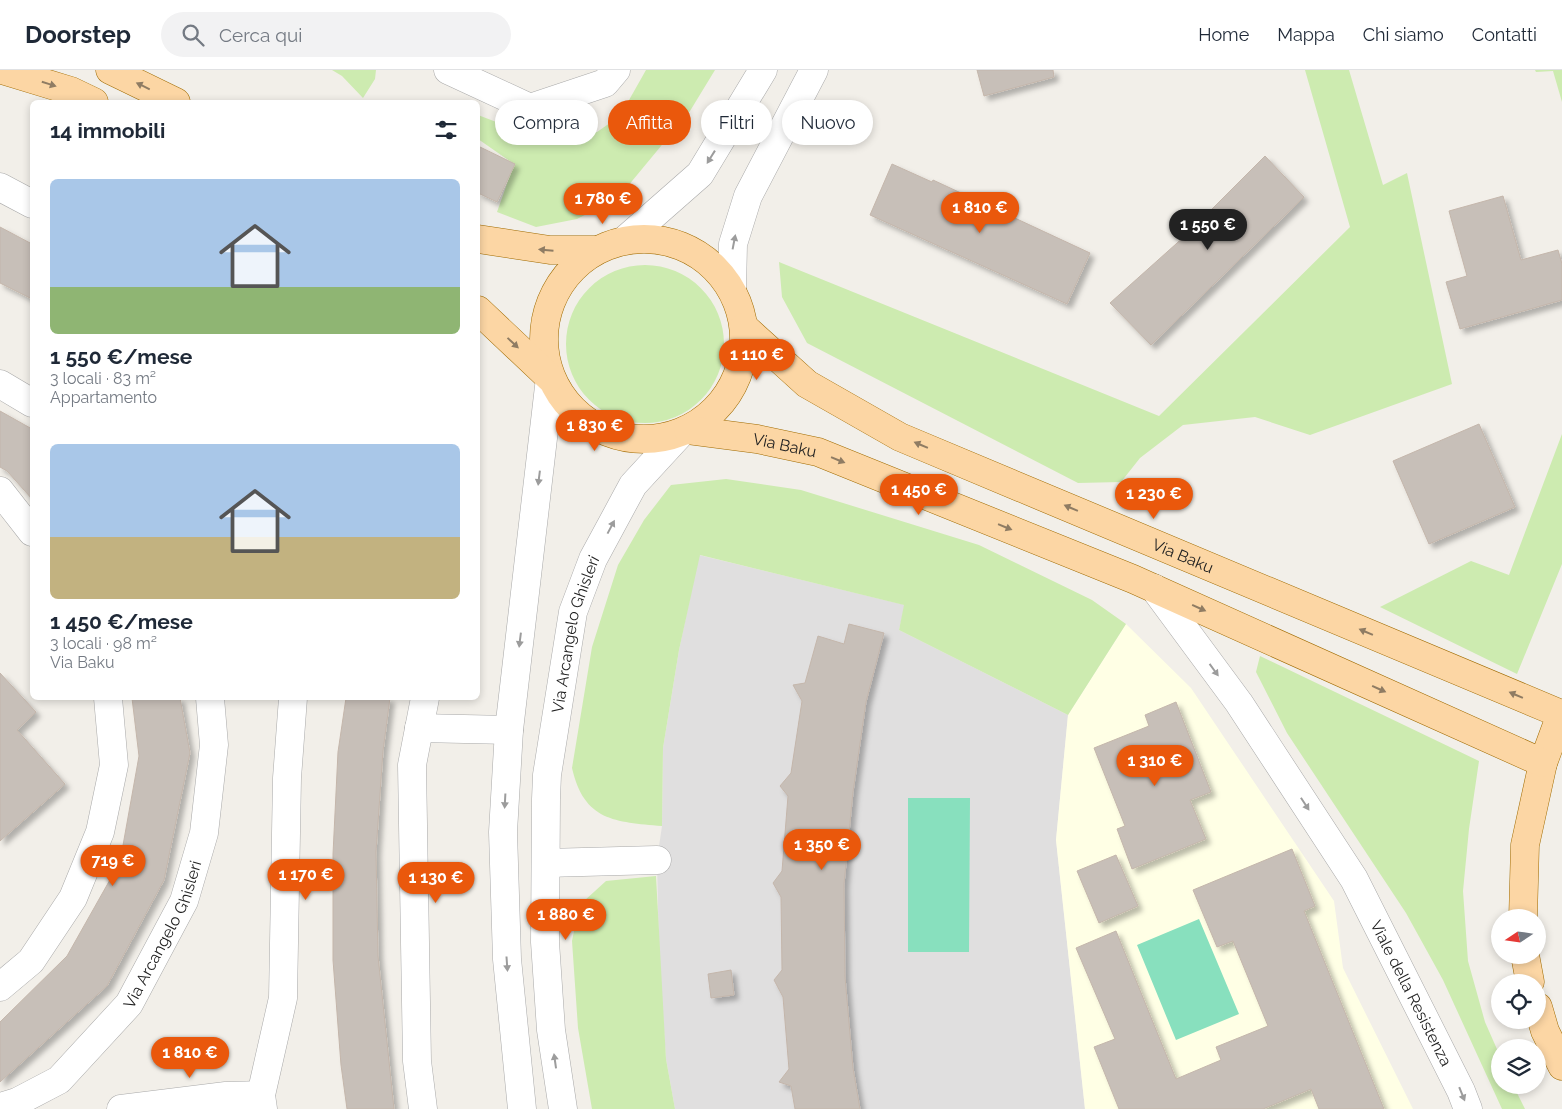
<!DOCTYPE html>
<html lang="it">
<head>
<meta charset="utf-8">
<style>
	:root { --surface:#fff; --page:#f2f2f3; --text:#1f2937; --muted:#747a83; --line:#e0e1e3; --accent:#ea580c }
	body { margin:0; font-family:Raleway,sans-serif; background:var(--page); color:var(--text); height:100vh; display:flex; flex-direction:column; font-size:19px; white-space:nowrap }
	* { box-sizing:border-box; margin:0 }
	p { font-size:16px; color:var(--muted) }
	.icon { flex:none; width:28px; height:28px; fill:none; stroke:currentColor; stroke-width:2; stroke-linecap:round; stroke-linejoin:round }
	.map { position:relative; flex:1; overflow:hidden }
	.panel { position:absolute; left:30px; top:30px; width:450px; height:600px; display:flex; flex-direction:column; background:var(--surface); border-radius:8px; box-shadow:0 2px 8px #0003 }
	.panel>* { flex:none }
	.banner { position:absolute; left:495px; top:30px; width:475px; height:45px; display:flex; gap:10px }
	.needle { width:32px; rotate:257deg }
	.buttons { position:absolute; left:1491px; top:839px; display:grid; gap:10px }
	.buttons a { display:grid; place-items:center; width:55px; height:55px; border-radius:50%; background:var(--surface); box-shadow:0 2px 8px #0003; font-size:25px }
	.price { position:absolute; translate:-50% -42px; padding:0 11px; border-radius:18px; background:var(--accent); color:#fff; font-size:16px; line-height:32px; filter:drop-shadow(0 1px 2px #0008) }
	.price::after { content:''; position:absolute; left:50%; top:30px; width:15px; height:11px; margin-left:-8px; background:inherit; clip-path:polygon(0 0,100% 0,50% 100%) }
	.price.on { background:#222; color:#fff }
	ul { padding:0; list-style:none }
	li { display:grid; align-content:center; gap:10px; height:265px; padding:0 20px }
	li span { display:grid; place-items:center; height:155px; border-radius:8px; color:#555 }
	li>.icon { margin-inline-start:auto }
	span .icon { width:90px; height:90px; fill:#fffc; stroke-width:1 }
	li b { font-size:21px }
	h2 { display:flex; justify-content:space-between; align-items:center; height:60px; padding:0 20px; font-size:21px }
	.chip { padding:0 18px; border-radius:22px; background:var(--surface); box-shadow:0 2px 8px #0003; font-size:18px; line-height:45px }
	.chip.on { background:var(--accent); color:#fff }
	header { display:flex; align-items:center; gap:30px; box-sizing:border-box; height:70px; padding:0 25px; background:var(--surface); border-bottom:1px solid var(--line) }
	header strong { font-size:24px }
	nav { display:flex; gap:28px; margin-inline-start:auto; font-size:18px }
	.search { width:350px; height:45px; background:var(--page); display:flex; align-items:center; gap:12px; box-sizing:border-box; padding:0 18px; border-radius:28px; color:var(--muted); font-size:19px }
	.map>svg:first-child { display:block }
	.residential { fill:#e0dfdf }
	.education { fill:#ffffe5 }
	.grass { fill:#cdebb0 }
	.pitch { fill:#88e0be }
	.building { fill:#c7bfb8; stroke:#c4b6ab; filter:url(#shadow) }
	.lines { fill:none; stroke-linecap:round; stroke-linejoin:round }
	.minor-casing { stroke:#a9a9a9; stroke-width:29 }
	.major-casing { stroke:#a06b00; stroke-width:29 }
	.minor { stroke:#fff; stroke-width:28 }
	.major { stroke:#fcd6a4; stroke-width:28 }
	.oneway { fill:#8f7c63 }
	.oneway2 { fill:#9c9c9c }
	.labels { text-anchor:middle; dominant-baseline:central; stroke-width:4; stroke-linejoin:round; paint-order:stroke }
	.street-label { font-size:16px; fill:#222; stroke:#fff }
</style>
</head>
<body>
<header>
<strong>Doorstep</strong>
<div class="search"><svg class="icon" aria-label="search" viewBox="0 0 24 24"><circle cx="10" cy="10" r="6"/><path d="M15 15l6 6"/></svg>Cerca qui</div>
<nav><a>Home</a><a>Mappa</a><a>Chi siamo</a><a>Contatti</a></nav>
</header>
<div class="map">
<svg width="1562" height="1039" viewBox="0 0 1562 1039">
	<defs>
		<filter id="shadow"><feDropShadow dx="4.5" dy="4.5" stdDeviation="2.5" flood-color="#0004"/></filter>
	</defs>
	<rect width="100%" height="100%" fill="#f2efe9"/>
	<!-- residential -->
	<path class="residential" d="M 699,485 L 905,535 L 899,560 L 1068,645 L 1056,770 L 1085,1039 L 675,1039 L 666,989 L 659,887 L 657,790 L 662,756 L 663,678 L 679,580 Z"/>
	<!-- education -->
	<path class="education" d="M 1126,554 L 1191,618 L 1334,831 L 1343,898 L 1413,1039 L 1085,1039 L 1056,770 L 1068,645 Z"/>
	<!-- grass -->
	<path class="grass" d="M 332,0 L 376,0 L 375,9 L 363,28 L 342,6 Z
		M 646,0 L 715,0 L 690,41 L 618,128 L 577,149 L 536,157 L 497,142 L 514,94 L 478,69 L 478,45 L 538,68 L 565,68 L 597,62 L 620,46 Z
		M 1305,0 L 1349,0 L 1383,115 L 1407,103 L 1452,314 L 1310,365 L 1255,347 L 1183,355 L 1140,388 L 1121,412 L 1078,413 L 807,273 L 782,227 L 779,192 L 1159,346 L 1350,157 Z
		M 1535,0 L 1562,0 L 1562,32 L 1553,1 L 1536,2 Z
		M566 274a79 79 0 1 1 158 0a79 79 0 1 1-158 0Z
		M 1562,364 L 1562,494 L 1517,604 L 1380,537 L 1471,491 L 1509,505 Z
		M 726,409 L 801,420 L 979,475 L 1092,530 L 1126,554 L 1068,645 L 899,560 L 904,535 L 700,485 L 679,580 L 663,678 L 662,756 C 615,752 584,751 572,698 L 592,577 L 618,495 L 644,450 L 671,415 Z
		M 1260,586 L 1479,691 L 1469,759 L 1463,821 L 1468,891 L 1485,952 L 1500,986 L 1500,1015 L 1513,1015 L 1525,1039 L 1502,1039 L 1443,910 L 1406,843 L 1287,663 L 1256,602 Z
		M 656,806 L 666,989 L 675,1039 L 592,1039 L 578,958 L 572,871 L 577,846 L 584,831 L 606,811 Z"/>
	<!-- pitch -->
	<path class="pitch" d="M 908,728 L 970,728 L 969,882 L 908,882 Z
		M 1199,849 L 1239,944 L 1176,970 L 1137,875 Z"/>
	<!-- building -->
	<path class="building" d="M 977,0 L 1053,0 L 1054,7 L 984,26 Z
		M 478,76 L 515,94 L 497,132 L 478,123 Z
		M 1265,86 L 1304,127 L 1151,275 L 1110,233 L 1186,165 Z
		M 892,94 L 932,112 L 933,110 L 1090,183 L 1067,234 L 870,145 Z
		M 1503,126 L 1521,190 L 1558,180 L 1562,194 L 1562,230 L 1460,259 L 1446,212 L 1467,206 L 1449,141 Z
		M 0,157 L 32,174 L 32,229 L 0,213 Z
		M 0,341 L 32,359 L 32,429 L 7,401 L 0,397 Z
		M 1479,354 L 1515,437 L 1429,474 L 1393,391 Z
		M 849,554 L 884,563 L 866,632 L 853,722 L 844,814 L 845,907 L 853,998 L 860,1039 L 795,1039 L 791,1016 L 779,1012 L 789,999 L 783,927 L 774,910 L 782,900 L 781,827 L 773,813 L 782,801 L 788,726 L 780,716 L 791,703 L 802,631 L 793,615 L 805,613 L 818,566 L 844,574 Z
		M 0,603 L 36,642 L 17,660 L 65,714 L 0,771 Z
		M 132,628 L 180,628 L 190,683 L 164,810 L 107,916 L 0,1012 L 0,952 L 67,886 L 120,792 L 139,686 Z
		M 346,628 L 390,628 L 383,681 L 376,782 L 378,886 L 394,1039 L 347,1039 L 341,995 L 333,890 L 333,784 L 338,682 Z
		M 1176,632 L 1211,722 L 1190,730 L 1206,769 L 1132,799 L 1117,759 L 1125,756 L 1094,678 L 1149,656 L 1145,645 Z
		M 1292,779 L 1315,836 L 1304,841 L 1384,1039 L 1319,1039 L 1311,1019 L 1263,1039 L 1119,1039 L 1094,977 L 1115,969 L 1076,878 L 1116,861 L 1176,1009 L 1221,990 L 1216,977 L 1268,956 L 1233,871 L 1217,877 L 1193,820 Z
		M 1116,785 L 1138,836 L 1099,853 L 1077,801 Z
		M 731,900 L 734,925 L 711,928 L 708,904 Z"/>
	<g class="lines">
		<!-- minor casing -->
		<g class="minor-casing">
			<g id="minor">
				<path d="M 448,0 L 530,38 L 605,13 L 616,0"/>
				<path d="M 0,117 L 32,134"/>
				<path d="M 626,169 L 700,104 L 763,0"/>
				<path d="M 732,220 L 733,174 L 748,126 L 814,0"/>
				<path d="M 0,314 L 32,333"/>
				<path d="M 0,421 L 32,462"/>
				<path id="s1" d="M 1154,518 L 1239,633 L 1354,809 L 1461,1021 L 1468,1039"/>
				<path d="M 419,658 L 509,660"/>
				<path d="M 546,793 L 657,790"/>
				<path d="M 0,917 L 31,891 L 73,828 L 100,762 L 114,695 L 108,628"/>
				<path id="s2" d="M 0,1037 L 17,1032 L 59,1010 L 129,934 L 184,831 L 204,763 L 214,675 L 210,628"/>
				<path d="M 121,1039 L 226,1026 L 261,1025"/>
				<path d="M 263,1039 L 261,1025 L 283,928 L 287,708 L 293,628"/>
				<path d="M 423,1039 L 417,991 L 412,695 L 425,628"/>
				<path d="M 522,1039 L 507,889 L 503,762 L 509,660 L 550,308"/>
				<path id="s3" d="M 563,1039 L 551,960 L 545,872 L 546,729 L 547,705 L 573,542 L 593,489 L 633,415 L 680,364"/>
			</g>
		</g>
		<!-- major casing -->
		<g class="major-casing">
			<g id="major">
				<path d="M 2,0 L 71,21 L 94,32"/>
				<path d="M 110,0 L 176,32"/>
				<circle cx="644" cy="269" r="100"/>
				<path d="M 478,169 L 550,180 L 594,180"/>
				<path d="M 478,240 L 550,308"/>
				<path id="s4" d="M 744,257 L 807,314 L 900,367 L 1561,644 L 1543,693 L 1525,775 L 1523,848"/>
				<path id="s5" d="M 688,360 L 757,369 L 818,382 L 1133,509 L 1543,693"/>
				<path d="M 1525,885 L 1530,912"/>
				<path d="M 1538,937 L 1545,961 L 1562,996"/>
			</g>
		</g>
		<!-- minor -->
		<use href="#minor" class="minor"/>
		<!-- major -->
		<use href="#major" class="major"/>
	</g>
	<!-- one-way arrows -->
	<defs><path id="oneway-solid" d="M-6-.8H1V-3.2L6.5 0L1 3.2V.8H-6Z" transform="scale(1.25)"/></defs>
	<g class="oneway">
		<use href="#oneway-solid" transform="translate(49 14) rotate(17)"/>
		<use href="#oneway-solid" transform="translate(143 16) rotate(-154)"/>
		<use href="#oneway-solid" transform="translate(546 180) rotate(-175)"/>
		<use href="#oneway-solid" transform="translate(513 273) rotate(43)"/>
		<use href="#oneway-solid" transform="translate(921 375) rotate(-157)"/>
		<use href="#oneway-solid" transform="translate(838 390) rotate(22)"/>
		<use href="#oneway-solid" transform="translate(1071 438) rotate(-157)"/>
		<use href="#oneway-solid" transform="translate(1005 457) rotate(22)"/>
		<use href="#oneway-solid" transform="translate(1199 538) rotate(24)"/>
		<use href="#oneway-solid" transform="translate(1366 562) rotate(-157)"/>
		<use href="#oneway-solid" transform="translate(1379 619) rotate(24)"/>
		<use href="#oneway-solid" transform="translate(1516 625) rotate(-157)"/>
	</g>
	<g class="oneway2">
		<use href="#oneway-solid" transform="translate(711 87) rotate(122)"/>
		<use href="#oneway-solid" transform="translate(734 172) rotate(-79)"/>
		<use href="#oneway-solid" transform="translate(539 408) rotate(97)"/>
		<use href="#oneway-solid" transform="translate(611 457) rotate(-62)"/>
		<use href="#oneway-solid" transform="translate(520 570) rotate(97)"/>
		<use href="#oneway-solid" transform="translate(1214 600) rotate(54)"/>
		<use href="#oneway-solid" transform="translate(505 731) rotate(93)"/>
		<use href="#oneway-solid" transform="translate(1305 734) rotate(57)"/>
		<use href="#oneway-solid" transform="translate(507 894) rotate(86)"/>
		<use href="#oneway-solid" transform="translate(555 991) rotate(-98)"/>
		<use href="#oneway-solid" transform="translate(1462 1024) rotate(68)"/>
	</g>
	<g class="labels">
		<!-- street labels -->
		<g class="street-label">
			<text stroke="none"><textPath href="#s5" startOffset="98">Via Baku</textPath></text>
			<text stroke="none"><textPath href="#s4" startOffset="499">Via Baku</textPath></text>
			<text stroke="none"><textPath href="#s3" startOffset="479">Via Arcangelo Ghisleri</textPath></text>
			<text stroke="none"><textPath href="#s2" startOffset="246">Via Arcangelo Ghisleri</textPath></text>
			<text stroke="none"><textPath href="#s1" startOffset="481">Viale della Resistenza</textPath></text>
		</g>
	</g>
</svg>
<div class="buttons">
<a><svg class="needle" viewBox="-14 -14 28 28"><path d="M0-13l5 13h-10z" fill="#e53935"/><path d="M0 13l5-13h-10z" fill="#747a83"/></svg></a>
<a><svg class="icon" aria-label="locate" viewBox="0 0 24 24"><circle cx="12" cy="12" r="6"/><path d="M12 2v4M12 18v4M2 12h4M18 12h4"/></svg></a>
<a><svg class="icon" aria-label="layers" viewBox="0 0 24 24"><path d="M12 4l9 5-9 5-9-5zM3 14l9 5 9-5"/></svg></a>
</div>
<b class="price" style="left:603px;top:155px">1 780 €</b>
<b class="price" style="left:980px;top:164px">1 810 €</b>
<b class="price on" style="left:1208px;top:181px">1 550 €</b>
<b class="price" style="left:757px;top:311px">1 110 €</b>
<b class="price" style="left:595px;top:382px">1 830 €</b>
<b class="price" style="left:919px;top:446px">1 450 €</b>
<b class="price" style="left:1154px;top:450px">1 230 €</b>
<b class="price" style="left:1155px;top:717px">1 310 €</b>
<b class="price" style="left:822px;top:801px">1 350 €</b>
<b class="price" style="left:113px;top:817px">719 €</b>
<b class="price" style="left:306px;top:831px">1 170 €</b>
<b class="price" style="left:436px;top:834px">1 130 €</b>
<b class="price" style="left:566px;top:871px">1 880 €</b>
<b class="price" style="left:190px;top:1009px">1 810 €</b>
<div class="banner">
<a class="chip">Compra</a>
<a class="chip on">Affitta</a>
<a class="chip">Filtri</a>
<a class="chip">Nuovo</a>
</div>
<section class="panel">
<h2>14 immobili<svg class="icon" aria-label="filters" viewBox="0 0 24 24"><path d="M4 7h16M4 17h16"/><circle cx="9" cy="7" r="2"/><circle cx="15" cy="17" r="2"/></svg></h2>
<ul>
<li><span style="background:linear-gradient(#a9c7e8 70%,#8fb573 0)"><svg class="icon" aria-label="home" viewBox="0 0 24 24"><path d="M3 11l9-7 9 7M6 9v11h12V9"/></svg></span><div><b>1 550 €/mese</b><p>3 locali · 83 m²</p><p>Appartamento</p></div></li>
<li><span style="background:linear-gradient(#a9c7e8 60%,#c2b280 0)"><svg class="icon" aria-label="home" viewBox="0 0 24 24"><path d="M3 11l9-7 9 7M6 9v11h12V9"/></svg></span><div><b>1 450 €/mese</b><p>3 locali · 98 m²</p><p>Via Baku</p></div></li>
</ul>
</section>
</div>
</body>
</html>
